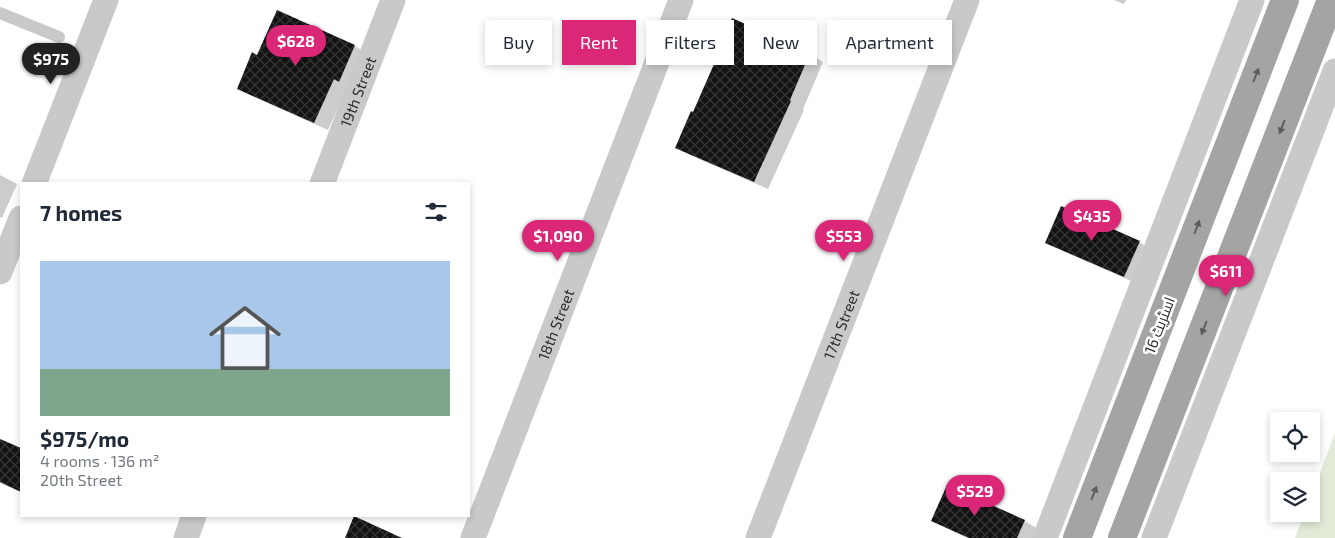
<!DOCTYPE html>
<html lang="en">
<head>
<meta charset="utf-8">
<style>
	:root { --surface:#fff; --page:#f2f2f3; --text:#1f2937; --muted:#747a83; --accent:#db2777 }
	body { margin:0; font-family:"Exo 2",Cairo,sans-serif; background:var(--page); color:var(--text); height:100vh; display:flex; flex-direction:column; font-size:19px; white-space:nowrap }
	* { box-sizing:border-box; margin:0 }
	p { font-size:16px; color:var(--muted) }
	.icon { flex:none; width:28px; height:28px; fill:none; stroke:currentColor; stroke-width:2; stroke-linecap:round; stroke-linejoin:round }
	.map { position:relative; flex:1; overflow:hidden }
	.drawer { position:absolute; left:20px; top:182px; width:450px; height:335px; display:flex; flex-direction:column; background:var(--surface); border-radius:0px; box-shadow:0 2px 8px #0003 }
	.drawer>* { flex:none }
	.hud { position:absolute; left:485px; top:20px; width:475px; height:45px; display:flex; gap:10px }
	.tools { position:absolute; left:1270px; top:412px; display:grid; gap:10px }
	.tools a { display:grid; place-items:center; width:50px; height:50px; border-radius:0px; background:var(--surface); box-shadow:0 2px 8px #0003; font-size:25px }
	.price { position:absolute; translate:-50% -42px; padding:0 11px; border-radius:18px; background:var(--accent); color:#fff; font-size:16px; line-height:32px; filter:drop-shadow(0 1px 2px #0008) }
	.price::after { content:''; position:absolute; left:50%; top:30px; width:15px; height:11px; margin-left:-8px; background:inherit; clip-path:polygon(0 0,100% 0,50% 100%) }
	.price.selected { background:#222; color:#fff }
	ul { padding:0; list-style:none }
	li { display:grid; align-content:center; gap:10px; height:265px; padding:0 20px }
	li span { display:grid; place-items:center; height:155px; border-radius:0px; color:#555 }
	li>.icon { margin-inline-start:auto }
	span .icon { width:90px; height:90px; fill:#fffc; stroke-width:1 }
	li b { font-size:21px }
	h2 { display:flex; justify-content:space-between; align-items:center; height:60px; padding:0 20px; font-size:21px }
	.pill { padding:0 18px; border-radius:0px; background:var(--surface); box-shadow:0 2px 8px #0003; font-size:18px; line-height:45px }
	.pill.selected { background:var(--accent); color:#fff }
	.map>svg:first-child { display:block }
	.grass { fill:#e2ebd8 }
	.shadow { fill:#0003 }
	.building { fill:url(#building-cross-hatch) }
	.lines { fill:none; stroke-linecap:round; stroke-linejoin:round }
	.lane { stroke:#c9c9c9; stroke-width:12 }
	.street { stroke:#c9c9c9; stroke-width:25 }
	.primary { stroke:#a4a4a4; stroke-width:28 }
	.oneway { fill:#5c5c5c }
	.labels { text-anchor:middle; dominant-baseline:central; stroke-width:5; stroke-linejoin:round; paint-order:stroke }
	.street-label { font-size:15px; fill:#2c2c2c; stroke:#fff }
</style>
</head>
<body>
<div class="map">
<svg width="1335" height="538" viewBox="0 0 1335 538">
	<defs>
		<pattern id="building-cross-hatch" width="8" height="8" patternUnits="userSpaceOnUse" patternTransform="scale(1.25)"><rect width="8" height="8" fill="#131313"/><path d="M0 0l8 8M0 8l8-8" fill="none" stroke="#363636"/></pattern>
	</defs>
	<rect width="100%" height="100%" fill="#fff"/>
	<!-- grass -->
	<path class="grass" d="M 1335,433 L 1335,538 L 1295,538 L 1304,514 L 1311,514 L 1311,496 Z"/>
	<!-- shadow -->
	<path class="shadow" d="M 1114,0 L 1126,0 L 1124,4 Z
		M 278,12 L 355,46 L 368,54 L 348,86 L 328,130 L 252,96 L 238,88 L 258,56 Z
		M 733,20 L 810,54 L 823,62 L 803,109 L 804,110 L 768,189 L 690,155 L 677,147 L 694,114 Z
		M 0,175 L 17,184 L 2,218 L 0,217 Z
		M 1047,242 L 1139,242 L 1153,250 L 1138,284 L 1061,250 Z
		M 0,440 L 21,450 L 21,492 L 0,483 Z
		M 948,486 L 1025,521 L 1038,529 L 1034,538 L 968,538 L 946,528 L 933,521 Z"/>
	<!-- building -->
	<path class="building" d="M 277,10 L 355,45 L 339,82 L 334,79 L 314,123 L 237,89 L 252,52 L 257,55 Z
		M 732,18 L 810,53 L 790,100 L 791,101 L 754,182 L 675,148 L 691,111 L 693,112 L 718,55 L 716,54 Z
		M 1061,206 L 1140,241 L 1124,277 L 1045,243 Z
		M 0,439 L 21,448 L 21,492 L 0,482 Z
		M 947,485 L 1025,520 L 1017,538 L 969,538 L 931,521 Z
		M 354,516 L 402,538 L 345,538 Z"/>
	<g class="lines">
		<!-- lane -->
		<path class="lane" d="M 0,13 L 59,37"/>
		<!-- street -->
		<g class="street">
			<path d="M 34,184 L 106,0"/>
			<path id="s1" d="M 322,184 L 393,0"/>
			<path d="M 0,272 L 21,218"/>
			<path d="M 186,538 L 194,516"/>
			<path id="s2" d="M 473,538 L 681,0"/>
			<path id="s3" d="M 758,538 L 967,0"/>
			<path d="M 1045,538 L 1252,0"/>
			<path d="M 1154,538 L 1335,71"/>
		</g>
		<!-- primary -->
		<path class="primary" d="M 1077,538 L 1285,0
			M 1122,538 L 1331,0"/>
	</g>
	<!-- one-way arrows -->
	<defs><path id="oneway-solid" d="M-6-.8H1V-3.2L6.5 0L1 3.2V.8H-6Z" transform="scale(1.25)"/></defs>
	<g class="oneway">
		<use href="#oneway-solid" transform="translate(1256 75) rotate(-69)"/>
		<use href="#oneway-solid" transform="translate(1282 127) rotate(111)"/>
		<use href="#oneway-solid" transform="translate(1197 227) rotate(-69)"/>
		<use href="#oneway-solid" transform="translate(1204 328) rotate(111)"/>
		<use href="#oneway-solid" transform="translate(1094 493) rotate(-69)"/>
	</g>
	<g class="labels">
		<!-- street labels -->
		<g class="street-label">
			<text stroke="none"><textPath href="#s1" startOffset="99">19th Street</textPath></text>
			<text stroke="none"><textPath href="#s2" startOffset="229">18th Street</textPath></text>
			<text stroke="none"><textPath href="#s3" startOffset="229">17th Street</textPath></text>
			<text transform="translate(1159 325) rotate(-69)">اسٹریٹ 16</text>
		</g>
	</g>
</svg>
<div class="tools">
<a><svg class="icon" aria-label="locate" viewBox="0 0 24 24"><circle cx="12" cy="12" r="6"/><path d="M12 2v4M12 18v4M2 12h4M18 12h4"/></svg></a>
<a><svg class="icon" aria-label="layers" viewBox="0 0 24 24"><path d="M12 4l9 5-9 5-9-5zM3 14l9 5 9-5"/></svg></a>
</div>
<b class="price" style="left:296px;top:67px">$628</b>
<b class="price selected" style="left:51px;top:85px">$975</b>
<b class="price" style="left:1092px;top:242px">$435</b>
<b class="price" style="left:558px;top:262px">$1,090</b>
<b class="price" style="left:844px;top:262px">$553</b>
<b class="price" style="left:1226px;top:297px">$611</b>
<b class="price" style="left:975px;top:517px">$529</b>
<div class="hud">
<a class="pill">Buy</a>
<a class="pill selected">Rent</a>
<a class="pill">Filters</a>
<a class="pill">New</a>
<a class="pill">Apartment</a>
</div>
<section class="drawer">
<h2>7 homes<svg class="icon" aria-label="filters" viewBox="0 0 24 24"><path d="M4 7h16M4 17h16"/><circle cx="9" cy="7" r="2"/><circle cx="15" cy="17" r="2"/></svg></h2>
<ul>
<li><span style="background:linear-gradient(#a9c7e8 70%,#7fa58c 0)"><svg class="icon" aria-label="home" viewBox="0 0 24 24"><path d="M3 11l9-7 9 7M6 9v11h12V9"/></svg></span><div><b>$975/mo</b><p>4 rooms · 136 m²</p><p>20th Street</p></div></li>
</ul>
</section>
</div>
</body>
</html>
